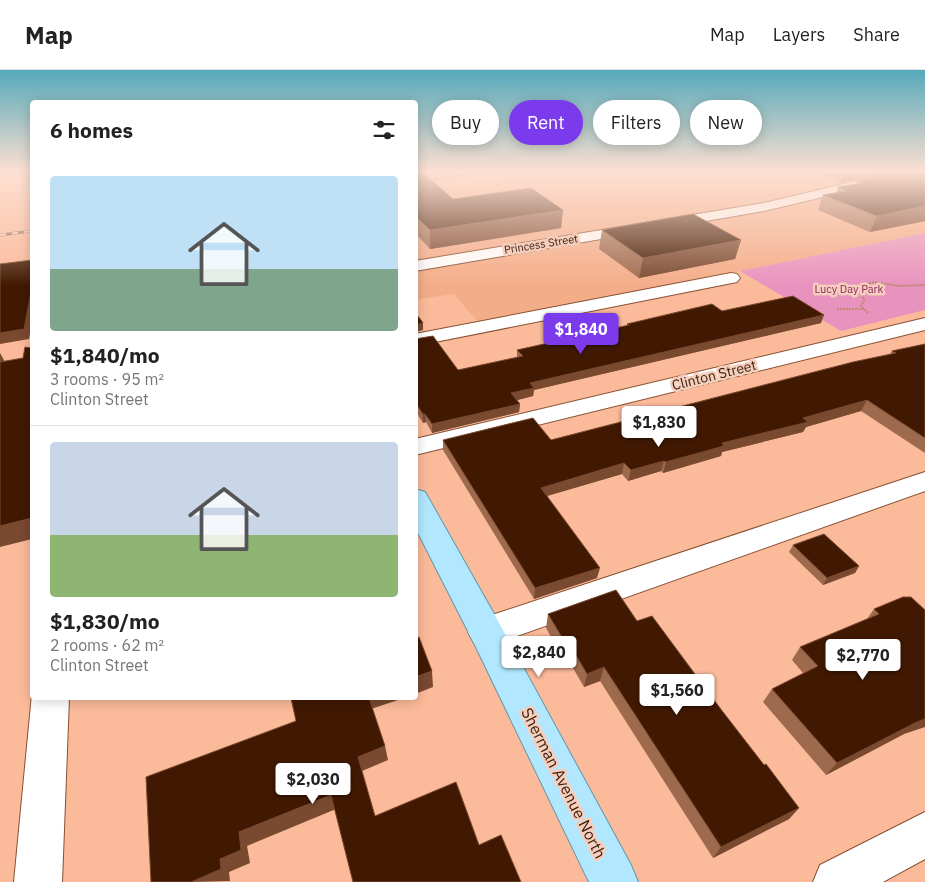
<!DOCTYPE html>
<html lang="en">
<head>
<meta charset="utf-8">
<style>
	:root { --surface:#fff; --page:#f6f6f6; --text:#222; --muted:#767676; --line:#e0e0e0; --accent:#7c3aed }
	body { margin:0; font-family:"IBM Plex Sans",sans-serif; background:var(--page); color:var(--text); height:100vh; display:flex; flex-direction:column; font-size:19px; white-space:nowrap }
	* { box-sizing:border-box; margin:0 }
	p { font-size:16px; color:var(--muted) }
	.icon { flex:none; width:28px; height:28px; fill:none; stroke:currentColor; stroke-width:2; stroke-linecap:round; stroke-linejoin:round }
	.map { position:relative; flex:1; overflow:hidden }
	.panel { position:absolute; left:30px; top:30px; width:388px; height:600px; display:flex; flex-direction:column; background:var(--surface); border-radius:5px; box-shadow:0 2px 12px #0003 }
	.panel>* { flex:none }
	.hud { position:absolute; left:432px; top:30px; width:418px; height:45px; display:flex; gap:10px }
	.price { position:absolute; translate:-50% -42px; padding:0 11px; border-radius:5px; background:#fff; color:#222; font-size:16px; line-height:32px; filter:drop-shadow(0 1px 2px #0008) }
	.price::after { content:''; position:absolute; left:50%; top:30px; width:15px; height:11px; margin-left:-8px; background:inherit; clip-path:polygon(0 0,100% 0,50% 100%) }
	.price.active { background:var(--accent); color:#fff }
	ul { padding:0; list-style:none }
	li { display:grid; align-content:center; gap:10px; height:265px; padding:0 20px }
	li+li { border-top:1px solid var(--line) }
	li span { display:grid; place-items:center; height:155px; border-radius:5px; color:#555 }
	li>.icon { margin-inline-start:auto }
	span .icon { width:90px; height:90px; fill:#fffc; stroke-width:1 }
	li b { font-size:21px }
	h2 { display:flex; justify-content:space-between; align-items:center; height:60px; padding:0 20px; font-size:21px }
	.tag { padding:0 18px; border-radius:22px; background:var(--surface); box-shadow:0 2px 12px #0003; font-size:18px; line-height:45px }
	.tag.active { background:var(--accent); color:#fff }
	header { display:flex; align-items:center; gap:30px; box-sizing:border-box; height:70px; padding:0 25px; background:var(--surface); border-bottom:1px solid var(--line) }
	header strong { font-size:24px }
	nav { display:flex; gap:28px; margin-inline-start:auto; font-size:18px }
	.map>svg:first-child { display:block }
	.built { fill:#f4ad89 }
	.green { fill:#e893be }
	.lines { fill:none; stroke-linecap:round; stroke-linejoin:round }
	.minor-casing { stroke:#885032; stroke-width:2 }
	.major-casing { stroke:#6597ac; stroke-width:2 }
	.path { stroke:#bd896f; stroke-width:2; stroke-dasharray:2 1; stroke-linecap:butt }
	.minor { fill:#fff; fill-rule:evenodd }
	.major { fill:#b2e8ff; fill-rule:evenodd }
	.rail-casing { stroke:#a0725b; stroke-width:3 }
	.rail { stroke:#f6cebb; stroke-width:2; stroke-dasharray:6; stroke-linecap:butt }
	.wall { fill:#9e6a4e }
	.shaded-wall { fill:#794930 }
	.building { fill:#411902; stroke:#794930 }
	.labels { text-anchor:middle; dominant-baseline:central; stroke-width:5; stroke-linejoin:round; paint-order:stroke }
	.far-street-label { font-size:11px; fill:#361e11; stroke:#f6cebb }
	.far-park-label { font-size:11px; fill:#8d2964; stroke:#f6cebb }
	.street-label { font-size:14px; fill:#361e11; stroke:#f6cebb }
	.near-street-label { font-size:16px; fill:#361e11; stroke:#f6cebb }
</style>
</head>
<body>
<header>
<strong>Map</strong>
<nav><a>Map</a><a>Layers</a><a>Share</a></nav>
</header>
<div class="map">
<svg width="925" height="812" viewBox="0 0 925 812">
	<rect width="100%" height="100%" fill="#fbba9a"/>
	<!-- built -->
	<path class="built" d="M 562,102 L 925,102 L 925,163 L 740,201 L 484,259 L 454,224 L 415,230 L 415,121 Z"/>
	<!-- green -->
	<path class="green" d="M 925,163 L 925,240 L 841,261 L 740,201 Z"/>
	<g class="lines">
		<!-- minor casing -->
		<g class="minor-casing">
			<path id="minor" d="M 873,107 L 880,111 L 878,114 L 764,141 L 415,201 L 415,191 L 764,133 Z
				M 731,203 L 737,204 L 740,208 L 737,212 L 415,276 L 415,264 Z
				M 925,248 L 925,260 L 415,385 L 415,369 Z
				M 925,402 L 925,421 L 486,577 L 474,573 L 468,562 L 474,551 L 486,547 Z
				M 32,624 L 32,628 L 69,628 L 62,812 L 14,812 Z
				M 925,742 L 925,789 L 883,812 L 813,812 L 820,795 Z"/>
		</g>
		<!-- major casing -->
		<g class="major-casing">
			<path id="major" d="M 415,419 L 425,422 L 429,429 L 498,551 L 631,795 L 638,812 L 589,812 L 473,571 L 415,457 Z"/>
		</g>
		<!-- path -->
		<path class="path" d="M 837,239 L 863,239
			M 868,243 L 861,236 L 864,231 L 861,218 L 863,215 L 874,212 L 900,216 L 925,215"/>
		<!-- minor -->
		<use href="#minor" class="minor"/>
		<!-- major -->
		<use href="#major" class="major"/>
		<!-- rail casing -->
		<g class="rail-casing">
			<path id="rail" d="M 415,112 L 487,102
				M 0,165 L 32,161"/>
		</g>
		<!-- rail -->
		<use href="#rail" class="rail"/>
	</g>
	<!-- wall -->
	<path class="wall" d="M 415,102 L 453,129 L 563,140 L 561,158 L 430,179 L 415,163 Z
		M 815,102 L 925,102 L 925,151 L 870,162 L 818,140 L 823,125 L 836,123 L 838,117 L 856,114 L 857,111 L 865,109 L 866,107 L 841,113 Z
		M 602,160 L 741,170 L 735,189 L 639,208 L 599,179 Z
		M 722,241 L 821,253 L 534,320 L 533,326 L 517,330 L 520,334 L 519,342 L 432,363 L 426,352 L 423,353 L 415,340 L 415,269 L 458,300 L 517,288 L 517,280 L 627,256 L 627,254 Z
		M 925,274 L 925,383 L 861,341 L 806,357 L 803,362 L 722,382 L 721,386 L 663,403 L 661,401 L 628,411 L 622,404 L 547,426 L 597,508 L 534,529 L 443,380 L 443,370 L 551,370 L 890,284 L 892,281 Z
		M 793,475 L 859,496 L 855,503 L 823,515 L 789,482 Z
		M 903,527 L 904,664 L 826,705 L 763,632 L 772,619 L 803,603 L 792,590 L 800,577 L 867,549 L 874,539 Z
		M 548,544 L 637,551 L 723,642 L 764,695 L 799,738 L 789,749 L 713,788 L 600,611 L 584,617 L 566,586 L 563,588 L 546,558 Z"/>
	<!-- shaded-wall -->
	<path class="shaded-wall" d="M 845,102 L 874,102 L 873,105 L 867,105 L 866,107 L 841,113 Z
		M 925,136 L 925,151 L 870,162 L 877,146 Z
		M 563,140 L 561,158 L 430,179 L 430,160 Z
		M 741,170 L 735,189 L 639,208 L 643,188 Z
		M 32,217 L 32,252 L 29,269 L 0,274 L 0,263 Z
		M 824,245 L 821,253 L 534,320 L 533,326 L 510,332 L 511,323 L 530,313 Z
		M 423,253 L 423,260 L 415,262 L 415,255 Z
		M 0,283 L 5,292 L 0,294 Z
		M 867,330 L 861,341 L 806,357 L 803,362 L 722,382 L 721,386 L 663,403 L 666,392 L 722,373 L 803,348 Z
		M 520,334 L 519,342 L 432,363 L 432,354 Z
		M 423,344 L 425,344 L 426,352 L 423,353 Z
		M 664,391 L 661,401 L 628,411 L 631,400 Z
		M 624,393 L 622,404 L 540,428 L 541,418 Z
		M 32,448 L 32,469 L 0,477 L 0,456 Z
		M 859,496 L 855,503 L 823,515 L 827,508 Z
		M 600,498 L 597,508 L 534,529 L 535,518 Z
		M 569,573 L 566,586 L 563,588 L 566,574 Z
		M 604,597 L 600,611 L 584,617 L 587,604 Z
		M 432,601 L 433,617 L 415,624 L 415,607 Z
		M 369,628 L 404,628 L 371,639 Z
		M 925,649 L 925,657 L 904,664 L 826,705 L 837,693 L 917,652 Z
		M 385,676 L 388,690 L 362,701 L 358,687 Z
		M 331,725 L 336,739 L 247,776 L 250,793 L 229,802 L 230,811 L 191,812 L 220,789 L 239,762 Z
		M 799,738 L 789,749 L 713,788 L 721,777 Z"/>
	<!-- building -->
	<path class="building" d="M 415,102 L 422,102 L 453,129 L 531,118 L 563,140 L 430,160 L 415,146 Z
		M 880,102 L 925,102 L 925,136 L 877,146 L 823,125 L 847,121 L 838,117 L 863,113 L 857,111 L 873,108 L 867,105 Z
		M 693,144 L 741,170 L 643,188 L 602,160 Z
		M 32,190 L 32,217 L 24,259 L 0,263 L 0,194 Z
		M 793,226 L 824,245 L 530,313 L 534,318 L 511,323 L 520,334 L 432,354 L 425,344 L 423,344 L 415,332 L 415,269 L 433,266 L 458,300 L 523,286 L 517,280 L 629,255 L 627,254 L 712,234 L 722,241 Z
		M 415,242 L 423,253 L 415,255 Z
		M 925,274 L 925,368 L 867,330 L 803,348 L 808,352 L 722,373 L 724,376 L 666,392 L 664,391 L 631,400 L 624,393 L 541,418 L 600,498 L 535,518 L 443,370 L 533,348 L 551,370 L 853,292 L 896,283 L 892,281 Z
		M 25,277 L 32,278 L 32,448 L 0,456 L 0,292 L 23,288 Z
		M 824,464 L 859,496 L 827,508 L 793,475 Z
		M 616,520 L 637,551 L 652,546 L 723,642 L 764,695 L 766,694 L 799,738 L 721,777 L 604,597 L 587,604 L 569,573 L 566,574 L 548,544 Z
		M 903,527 L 911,527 L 925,540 L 925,649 L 917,652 L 837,693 L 772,619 L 818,596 L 800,577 L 879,544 L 874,539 Z
		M 419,567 L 432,601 L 415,607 L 415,569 Z
		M 291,628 L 369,628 L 385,676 L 358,687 L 375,746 L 456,712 L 479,775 L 501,765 L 521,812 L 353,812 L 331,725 L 239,762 L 241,780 L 220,789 L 221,799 L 191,812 L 151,812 L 146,707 L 296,651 Z"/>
	<!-- sky -->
	<linearGradient id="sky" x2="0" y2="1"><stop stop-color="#55a9ba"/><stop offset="0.47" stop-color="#fde0d2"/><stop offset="1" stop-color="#fde0d2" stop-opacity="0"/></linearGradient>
	<rect width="925" height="216" fill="url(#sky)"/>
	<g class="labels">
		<!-- far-street labels -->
		<g class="far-street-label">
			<text transform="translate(541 174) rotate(-9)">Princess Street</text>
		</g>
		<!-- far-park labels -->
		<g class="far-park-label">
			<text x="849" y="219">Lucy Day Park</text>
		</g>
		<!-- street labels -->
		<g class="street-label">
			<text transform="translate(714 305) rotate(-14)">Clinton Street</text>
		</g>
		<!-- near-street labels -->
		<g class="near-street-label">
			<text transform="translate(564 713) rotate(63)">Sherman Avenue North</text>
		</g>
	</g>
</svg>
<b class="price active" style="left:581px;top:285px">$1,840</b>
<b class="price" style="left:659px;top:378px">$1,830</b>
<b class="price" style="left:539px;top:608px">$2,840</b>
<b class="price" style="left:863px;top:611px">$2,770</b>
<b class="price" style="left:677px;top:646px">$1,560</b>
<b class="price" style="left:313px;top:735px">$2,030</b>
<div class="hud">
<a class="tag">Buy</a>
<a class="tag active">Rent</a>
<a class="tag">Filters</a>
<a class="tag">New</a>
</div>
<section class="panel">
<h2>6 homes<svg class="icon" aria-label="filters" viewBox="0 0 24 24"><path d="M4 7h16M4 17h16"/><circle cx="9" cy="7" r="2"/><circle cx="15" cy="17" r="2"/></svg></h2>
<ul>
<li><span style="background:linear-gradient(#bfe0f5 60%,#7fa58c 0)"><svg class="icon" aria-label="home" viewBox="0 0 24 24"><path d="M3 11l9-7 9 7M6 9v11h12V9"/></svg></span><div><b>$1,840/mo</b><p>3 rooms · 95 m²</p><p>Clinton Street</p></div></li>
<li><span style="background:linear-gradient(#c9d6e8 60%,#8fb573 0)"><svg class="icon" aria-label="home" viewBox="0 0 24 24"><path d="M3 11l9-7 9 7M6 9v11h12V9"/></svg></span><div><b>$1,830/mo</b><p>2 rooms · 62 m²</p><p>Clinton Street</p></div></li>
</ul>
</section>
</div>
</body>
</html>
